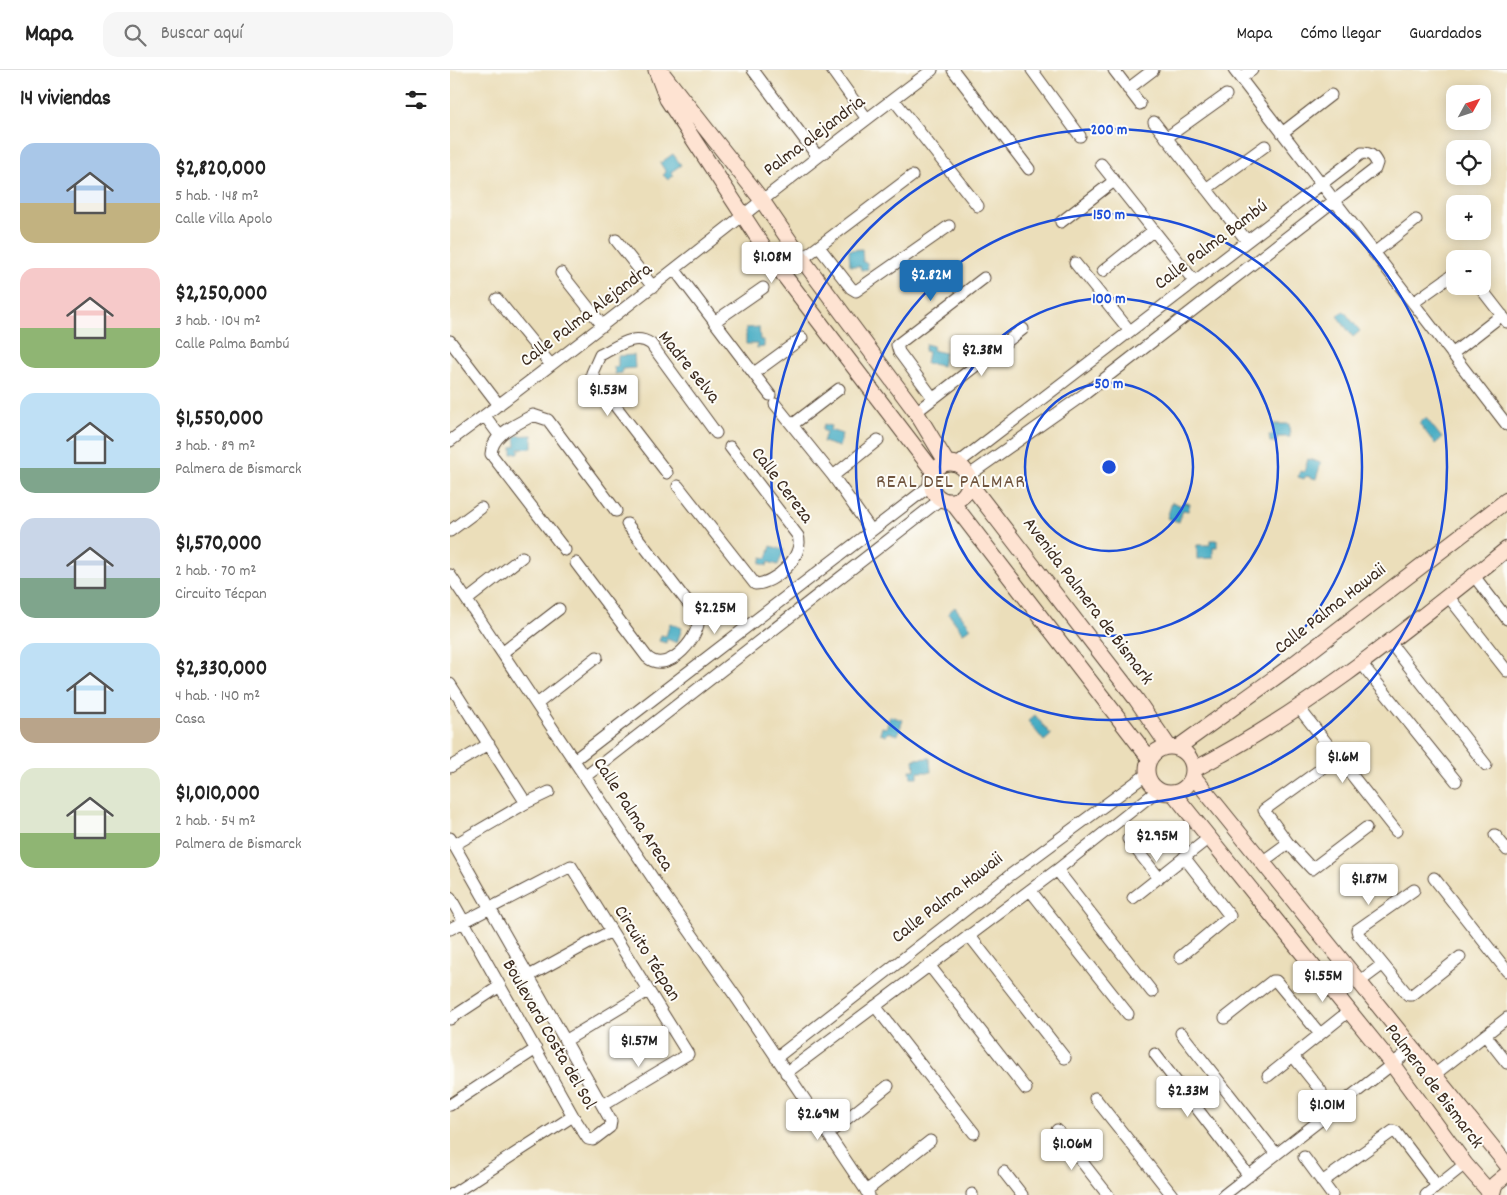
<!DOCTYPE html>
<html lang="es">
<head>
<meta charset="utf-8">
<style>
	:root { --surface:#fff; --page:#f6f6f6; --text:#222; --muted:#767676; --line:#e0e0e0; --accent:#1f6fb2 }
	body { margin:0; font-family:Dekko,sans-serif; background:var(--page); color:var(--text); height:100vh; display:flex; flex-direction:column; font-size:19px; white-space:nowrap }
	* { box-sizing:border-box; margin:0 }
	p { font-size:16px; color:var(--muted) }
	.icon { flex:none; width:28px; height:28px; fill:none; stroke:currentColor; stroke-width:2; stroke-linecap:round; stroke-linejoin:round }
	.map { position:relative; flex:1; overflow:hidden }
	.side { display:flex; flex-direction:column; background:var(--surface); width:450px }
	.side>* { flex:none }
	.needle { width:32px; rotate:50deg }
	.controls { position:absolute; left:996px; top:15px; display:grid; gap:10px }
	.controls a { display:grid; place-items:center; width:45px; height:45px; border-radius:10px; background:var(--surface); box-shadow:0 2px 12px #0003; font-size:25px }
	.price { position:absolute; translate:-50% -42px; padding:0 11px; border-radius:5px; background:#fff; color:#222; font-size:16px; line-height:32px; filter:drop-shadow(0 1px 2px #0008) }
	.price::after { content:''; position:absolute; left:50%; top:30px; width:15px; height:11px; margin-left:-8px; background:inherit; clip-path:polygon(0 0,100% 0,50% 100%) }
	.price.active { background:var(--accent); color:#fff }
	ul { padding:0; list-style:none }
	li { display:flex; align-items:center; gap:15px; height:125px; padding:0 20px }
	li span { display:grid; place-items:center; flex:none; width:140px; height:100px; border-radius:15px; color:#555 }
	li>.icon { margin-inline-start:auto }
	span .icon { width:60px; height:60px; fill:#fffc; stroke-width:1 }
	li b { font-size:21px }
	h2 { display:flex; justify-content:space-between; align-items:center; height:60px; padding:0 20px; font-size:21px }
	header { display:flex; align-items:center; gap:30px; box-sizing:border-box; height:70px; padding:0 25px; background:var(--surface); border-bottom:1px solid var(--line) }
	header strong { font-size:24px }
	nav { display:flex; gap:28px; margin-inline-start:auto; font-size:18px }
	.search { width:350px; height:45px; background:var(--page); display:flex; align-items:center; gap:12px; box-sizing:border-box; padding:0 18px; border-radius:15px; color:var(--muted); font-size:19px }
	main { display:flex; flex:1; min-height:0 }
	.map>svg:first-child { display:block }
	.water { fill:#42aac2; stroke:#3e6a70 }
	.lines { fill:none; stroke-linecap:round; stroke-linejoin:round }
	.street-casing { stroke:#554535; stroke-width:13 }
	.secondary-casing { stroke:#554535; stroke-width:17 }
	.street { stroke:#fff; stroke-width:11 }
	.secondary { stroke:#fee3d2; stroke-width:15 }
	.ring { fill:none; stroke:#1d4ed8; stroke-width:2.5 }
	.labels { text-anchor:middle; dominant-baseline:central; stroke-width:4; stroke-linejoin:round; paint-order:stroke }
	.street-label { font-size:19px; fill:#3b2a1e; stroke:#fdfcf7 }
	.neighbourhood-label { font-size:20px; letter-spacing:1px; fill:#70553f; stroke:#fdfcf7 }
	.centre { fill:#1d4ed8; stroke:#fdfcf7; stroke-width:2.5 }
	.ring-label { font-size:15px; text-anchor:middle; font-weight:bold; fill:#1d4ed8; stroke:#fdfcf7; stroke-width:4; stroke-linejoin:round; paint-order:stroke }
</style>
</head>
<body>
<header>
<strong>Mapa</strong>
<div class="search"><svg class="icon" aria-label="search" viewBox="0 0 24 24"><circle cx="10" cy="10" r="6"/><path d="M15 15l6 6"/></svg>Buscar aquí</div>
<nav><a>Mapa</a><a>Cómo llegar</a><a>Guardados</a></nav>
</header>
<main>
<section class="side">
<h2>14 viviendas<svg class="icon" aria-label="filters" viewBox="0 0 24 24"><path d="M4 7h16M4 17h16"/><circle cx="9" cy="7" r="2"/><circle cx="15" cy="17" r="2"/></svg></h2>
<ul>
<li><span style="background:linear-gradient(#a9c7e8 60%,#c2b280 0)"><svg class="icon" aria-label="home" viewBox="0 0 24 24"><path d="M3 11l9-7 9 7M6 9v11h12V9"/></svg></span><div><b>$2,820,000</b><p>5 hab. · 148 m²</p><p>Calle Villa Apolo</p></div></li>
<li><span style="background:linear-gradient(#f6c9c9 60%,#8fb573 0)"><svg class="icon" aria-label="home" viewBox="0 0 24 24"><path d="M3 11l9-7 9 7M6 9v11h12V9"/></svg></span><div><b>$2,250,000</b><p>3 hab. · 104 m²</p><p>Calle Palma Bambú</p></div></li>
<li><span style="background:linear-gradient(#bfe0f5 75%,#7fa58c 0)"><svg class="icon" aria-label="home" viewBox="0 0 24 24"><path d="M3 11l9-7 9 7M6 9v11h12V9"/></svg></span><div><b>$1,550,000</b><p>3 hab. · 89 m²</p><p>Palmera de Bismarck</p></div></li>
<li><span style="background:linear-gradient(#c9d6e8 60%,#7fa58c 0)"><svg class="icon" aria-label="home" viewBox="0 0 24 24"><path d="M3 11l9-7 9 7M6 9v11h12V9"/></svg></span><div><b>$1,570,000</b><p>2 hab. · 70 m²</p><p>Circuito Técpan</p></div></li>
<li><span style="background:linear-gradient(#bfe0f5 75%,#b9a48a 0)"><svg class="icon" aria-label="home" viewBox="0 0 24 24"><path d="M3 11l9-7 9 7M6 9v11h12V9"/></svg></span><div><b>$2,330,000</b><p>4 hab. · 140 m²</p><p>Casa</p></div></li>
<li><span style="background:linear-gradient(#dfe7d0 65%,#8fb573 0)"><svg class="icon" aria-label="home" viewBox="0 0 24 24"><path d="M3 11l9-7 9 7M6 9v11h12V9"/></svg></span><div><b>$1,010,000</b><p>2 hab. · 54 m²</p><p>Palmera de Bismarck</p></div></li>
</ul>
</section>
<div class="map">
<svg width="1057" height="1125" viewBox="0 0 1057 1125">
	<rect width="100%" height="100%" fill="#fdfcf7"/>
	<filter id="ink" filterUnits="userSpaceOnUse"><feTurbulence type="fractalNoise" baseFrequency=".02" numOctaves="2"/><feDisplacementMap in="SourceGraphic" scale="10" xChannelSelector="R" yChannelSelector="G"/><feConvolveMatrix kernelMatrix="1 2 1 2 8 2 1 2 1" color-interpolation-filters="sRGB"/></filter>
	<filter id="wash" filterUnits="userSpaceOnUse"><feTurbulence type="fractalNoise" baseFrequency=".0096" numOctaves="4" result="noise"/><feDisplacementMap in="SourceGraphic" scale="20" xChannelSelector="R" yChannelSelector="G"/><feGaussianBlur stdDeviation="1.12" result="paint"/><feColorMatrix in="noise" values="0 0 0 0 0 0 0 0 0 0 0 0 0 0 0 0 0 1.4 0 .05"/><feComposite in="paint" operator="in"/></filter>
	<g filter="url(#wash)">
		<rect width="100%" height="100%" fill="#ebdeba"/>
		<!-- water -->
		<path class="water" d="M 223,84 L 231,95 L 221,102 L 223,106 L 218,110 L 213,105 L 216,102 L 210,93 Z
			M 412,179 L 413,192 L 417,193 L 418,199 L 411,200 L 410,196 L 400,196 L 399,180 Z
			M 894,241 L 910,261 L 903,267 L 887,246 Z
			M 309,257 L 310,270 L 314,270 L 314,277 L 307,278 L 307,274 L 296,274 L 296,258 Z
			M 476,274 L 483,276 L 482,280 L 495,283 L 492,296 L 476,293 L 478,282 L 474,281 Z
			M 184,285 L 185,298 L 172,299 L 172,303 L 165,304 L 164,297 L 168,296 L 168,286 Z
			M 976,348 L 992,368 L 985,374 L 969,353 Z
			M 374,354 L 381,356 L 380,360 L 392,364 L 389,377 L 373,372 L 376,362 L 372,360 Z
			M 823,354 L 839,354 L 840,367 L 827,367 L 827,372 L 820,372 L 819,365 L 823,365 Z
			M 82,365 L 82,378 L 69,379 L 69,383 L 62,384 L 62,377 L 66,376 L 65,366 Z
			M 858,389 L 871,393 L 866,409 L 856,406 L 854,409 L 848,407 L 850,401 L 854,402 Z
			M 722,432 L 732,436 L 733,432 L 740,434 L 738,441 L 733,440 L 729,452 L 717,448 Z
			M 760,470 L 767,470 L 767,477 L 763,477 L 763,488 L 747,489 L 747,475 L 760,475 Z
			M 321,476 L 334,480 L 328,495 L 318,492 L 317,496 L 310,493 L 312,487 L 317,488 Z
			M 505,537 L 521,558 L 513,563 L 498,543 Z
			M 220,553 L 232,558 L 227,573 L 217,569 L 216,573 L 209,571 L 211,565 L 216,566 Z
			M 585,645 L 601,665 L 594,671 L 578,651 Z
			M 440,646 L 453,650 L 448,665 L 438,662 L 436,666 L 430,664 L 432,657 L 436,658 Z
			M 480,688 L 481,702 L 468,702 L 468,707 L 461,707 L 460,700 L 465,700 L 464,689 Z"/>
	</g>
	<g filter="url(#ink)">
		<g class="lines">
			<!-- street casing -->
			<g class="street-casing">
				<path id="street" d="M 303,0 L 368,87
					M 382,0 L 417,49
					M 503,0 L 579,99
					M 582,0 L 630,66
					M 664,0 L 690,34
					M 784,0 L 1057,355
					M 791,8 L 802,0
					M 678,19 L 703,0
					M 444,30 L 528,136
					M 704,52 L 797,171
					M 832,63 L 881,25
					M 716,68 L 776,25
					M 651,94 L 744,211
					M 756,119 L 815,76
					M 611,152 L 664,111
					M 166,170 L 203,217
					M 369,177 L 401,218 L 406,221 L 499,156
					M 924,183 L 966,150
					M 352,189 L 462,106
					M 625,193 L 679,260
					M 225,200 L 320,325
					M 653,201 L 704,160
					M 111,203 L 153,256
					M 1029,216 L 1057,252
					M 47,229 L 101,295
					M 963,233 L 1005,203
					M 264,252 L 313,218
					M 0,271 L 49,335
					M 1002,284 L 1052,245
					M 150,285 C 167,277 184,262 201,274 L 266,363
					M 150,285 L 142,303 L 147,312 L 217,403
					M 304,303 L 352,268
					M 483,328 L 449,282 L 447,275 L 534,208
					M 325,334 L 383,406 L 421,460
					M 466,342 L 573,259
					M 35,346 L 49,365
					M 342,355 L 389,319
					M 0,371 C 164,251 319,121 482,0
					M 507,394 L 912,83 C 920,83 923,85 927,93 L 925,99 L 636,323 L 518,406
					M 383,406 L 428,370
					M 228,416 L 305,514 C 325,514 355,486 348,466 L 280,377
					M 0,461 L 31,438
					M 115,480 L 41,384 C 42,363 67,355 83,345 L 98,350 L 166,441
					M 126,493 L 197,587 C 218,607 253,564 248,546 L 177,454
					M 0,505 L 210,819 L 288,930 L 419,1125
					M 1024,506 L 1057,549
					M 998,526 L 1057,601
					M 17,530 L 72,487
					M 939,571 L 1036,695
					M 52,583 L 109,539
					M 911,593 L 1006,711
					M 0,614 L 76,733
					M 87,634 L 147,587
					M 849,638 L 946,761
					M 124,690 L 481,415
					M 0,697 L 39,674
					M 871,699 L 814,740 L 838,773 L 862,799 L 916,758
					M 136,706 L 491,429
					M 1045,765 L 1057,780
					M 0,768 L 161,1051 L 160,1057 L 143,1070 L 138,1069 L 123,1046 L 0,827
					M 678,769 L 709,808
					M 4,775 L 76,733 L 99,722
					M 812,792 L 838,773
					M 607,800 L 702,922
					M 984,808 L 1057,901
					M 580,820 L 678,944
					M 964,820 L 907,860 L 908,864 L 958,925 L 962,925 L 1010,887
					M 683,828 L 760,767
					M 0,859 L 121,796 L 238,984 L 153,1035
					M 519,865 L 615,988
					M 730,887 L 780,846 L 734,787
					M 479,895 L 576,1019
					M 77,907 L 161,861
					M 909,912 L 932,895
					M 425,936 L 524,1063
					M 775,948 L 822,911 L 826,911 L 870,964
					M 0,949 L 50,916
					M 731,963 L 826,1084
					M 1035,965 L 1057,993
					M 115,971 L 198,921
					M 705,984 L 799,1106
					M 843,986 L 871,1021
					M 326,988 L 559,806 L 697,704
					M 336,1003 L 607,800 L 708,720
					M 984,1005 L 1057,948
					M 818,1006 L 899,941
					M 645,1028 L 722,1125
					M 0,1035 L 86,979
					M 607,1060 L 658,1125
					M 379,1063 L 438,1016
					M 854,1087 L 882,1125
					M 554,1102 L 572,1125
					M 872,1112 L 943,1061 L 946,1062 L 987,1116
					M 416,1121 L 480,1071
					M 1,1125 L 123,1046
					M 522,1125 L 522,1124
					M 774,1125 L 963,978
					M 976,1125 L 1015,1094"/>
			</g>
			<!-- secondary casing -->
			<g class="secondary-casing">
				<path id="secondary" d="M 206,0 L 217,29 L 323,191 L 484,402
					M 212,3 L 311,129 L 352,189 L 466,342 L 497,393
					M481 412a19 19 0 1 1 38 0a19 19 0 1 1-38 0Z
					M 520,414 L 686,629 L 719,677
					M 502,432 L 700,689
					M697 700a23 23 0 1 1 46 0a23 23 0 1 1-46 0Z
					M 727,678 L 841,596 L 1057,430
					M 743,700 C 857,641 957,559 1057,479
					M 743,706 L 1057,1095
					M 723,723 L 942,994 L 1015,1094 L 1042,1125
					M 1042,1125 L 1045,1114 L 1057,1104"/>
			</g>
			<!-- street -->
			<use href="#street" class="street"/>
			<!-- secondary -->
			<use href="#secondary" class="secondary"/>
		</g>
	</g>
	<!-- distance rings -->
	<g class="ring">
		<circle cx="659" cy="397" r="84"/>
		<circle cx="659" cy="397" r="169"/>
		<circle cx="659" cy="397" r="253"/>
		<circle cx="659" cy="397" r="338"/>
	</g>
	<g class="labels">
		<!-- street labels -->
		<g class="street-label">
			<text transform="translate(365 67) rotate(-37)">Palma alejandria</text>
			<text transform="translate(762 176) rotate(-37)">Calle Palma Bambú</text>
			<text transform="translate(137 246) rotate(-37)">Calle Palma Alejandra</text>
			<text transform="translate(238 298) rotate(51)">Madre selva</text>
			<text transform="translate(331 416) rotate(53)">Calle Cereza</text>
			<text transform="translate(637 532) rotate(53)">Avenida Palmera de Bismark</text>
			<text transform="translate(881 540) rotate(-38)">Calle Palma Hawaii</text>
			<text transform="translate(182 745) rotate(57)">Calle Palma Areca</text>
			<text transform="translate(498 829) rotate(-38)">Calle Palma Hawaii</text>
			<text transform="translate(196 884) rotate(58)">Circuito Técpan</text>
			<text transform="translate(98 965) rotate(60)">Boulevard Costa del Sol</text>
			<text transform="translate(983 1017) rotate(53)">Palmera de Bismarck</text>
		</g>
		<!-- neighbourhood labels -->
		<g class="neighbourhood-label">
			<text x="501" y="413">REAL DEL PALMAR</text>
		</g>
	</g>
	<circle cx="659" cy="397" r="8" class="centre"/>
	<g class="ring-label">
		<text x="659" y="64">200 m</text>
		<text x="659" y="149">150 m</text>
		<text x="659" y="233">100 m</text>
		<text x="659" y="318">50 m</text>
	</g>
</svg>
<div class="controls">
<a><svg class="needle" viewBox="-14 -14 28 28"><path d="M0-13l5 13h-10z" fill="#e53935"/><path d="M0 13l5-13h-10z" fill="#767676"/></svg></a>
<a><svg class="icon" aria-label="locate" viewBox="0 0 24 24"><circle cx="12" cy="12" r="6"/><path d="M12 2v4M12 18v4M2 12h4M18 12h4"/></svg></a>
<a>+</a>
<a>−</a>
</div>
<b class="price" style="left:322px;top:214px">$1.08M</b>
<b class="price active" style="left:481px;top:232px">$2.82M</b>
<b class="price" style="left:532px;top:307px">$2.38M</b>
<b class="price" style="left:158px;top:347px">$1.53M</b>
<b class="price" style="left:265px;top:565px">$2.25M</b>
<b class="price" style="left:893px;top:714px">$1.6M</b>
<b class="price" style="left:707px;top:793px">$2.95M</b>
<b class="price" style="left:919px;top:836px">$1.87M</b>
<b class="price" style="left:873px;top:933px">$1.55M</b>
<b class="price" style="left:189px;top:998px">$1.57M</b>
<b class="price" style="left:738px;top:1048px">$2.33M</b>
<b class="price" style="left:877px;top:1062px">$1.01M</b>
<b class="price" style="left:368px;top:1071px">$2.69M</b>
<b class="price" style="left:622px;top:1101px">$1.06M</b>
</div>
</main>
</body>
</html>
